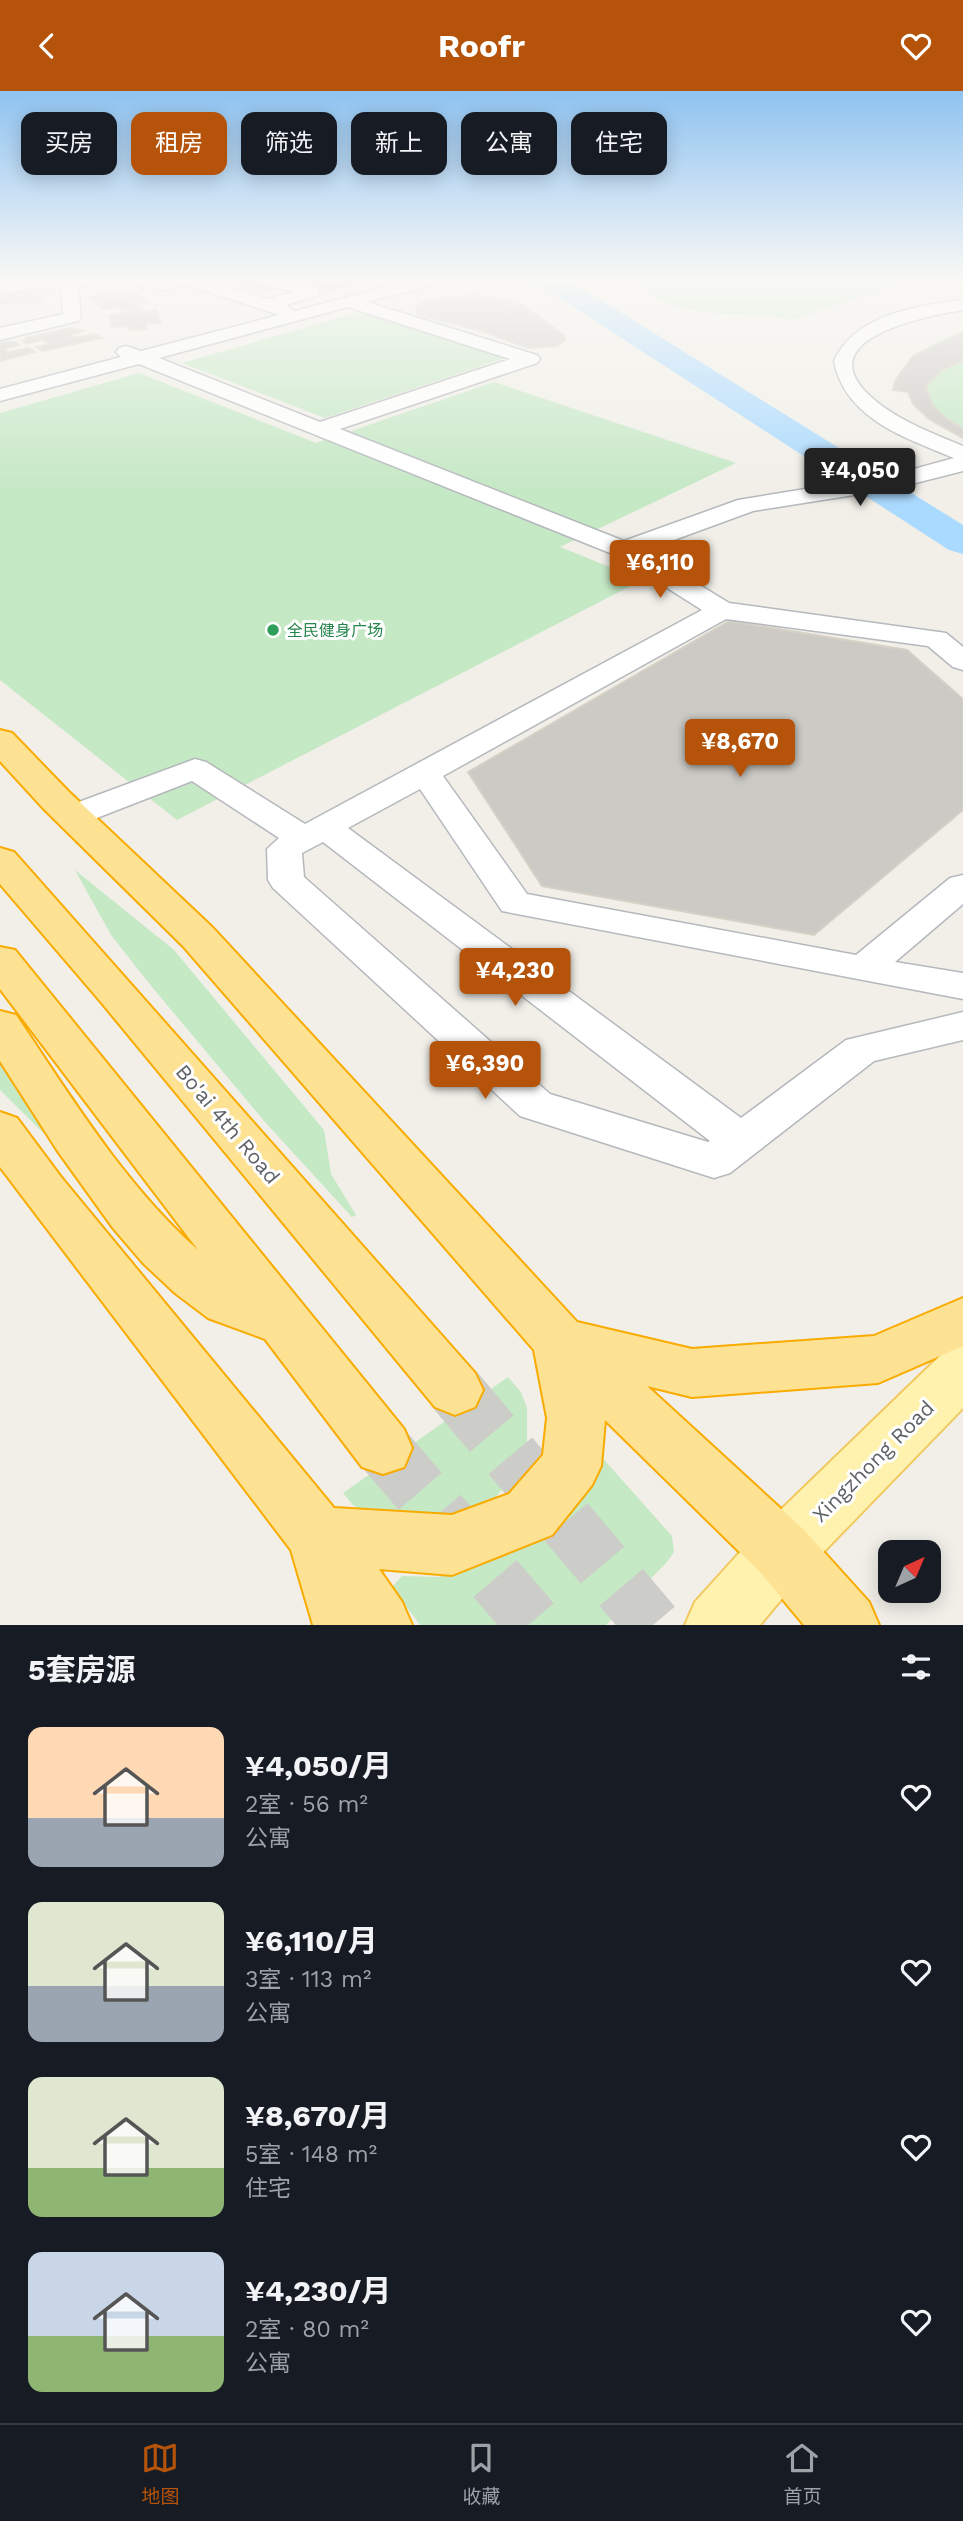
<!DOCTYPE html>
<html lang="zh">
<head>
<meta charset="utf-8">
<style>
	:root { --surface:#171b24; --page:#20242c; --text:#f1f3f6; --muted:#9ea1a6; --line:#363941; --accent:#b45309 }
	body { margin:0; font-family:"Work Sans","Noto Sans SC",sans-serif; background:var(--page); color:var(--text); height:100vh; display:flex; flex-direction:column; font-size:26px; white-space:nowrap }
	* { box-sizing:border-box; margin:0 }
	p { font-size:23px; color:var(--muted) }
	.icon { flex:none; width:38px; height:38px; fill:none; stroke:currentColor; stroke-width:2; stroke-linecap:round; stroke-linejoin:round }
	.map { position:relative; height:1534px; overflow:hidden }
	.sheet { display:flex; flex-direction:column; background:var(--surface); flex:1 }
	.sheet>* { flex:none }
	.top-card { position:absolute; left:21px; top:21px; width:922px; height:63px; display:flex; gap:14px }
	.needle { width:46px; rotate:44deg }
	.buttons { position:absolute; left:878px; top:1449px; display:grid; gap:14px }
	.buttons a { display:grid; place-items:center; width:63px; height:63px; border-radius:14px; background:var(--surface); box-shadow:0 4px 18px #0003; font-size:35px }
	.price { position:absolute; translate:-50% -60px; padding:0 16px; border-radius:7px; background:var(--accent); color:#fff; font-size:23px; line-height:46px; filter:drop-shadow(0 2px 4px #0008) }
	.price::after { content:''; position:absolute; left:50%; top:42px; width:21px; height:16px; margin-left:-10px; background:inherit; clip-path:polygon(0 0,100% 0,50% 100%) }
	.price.on { background:#222; color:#fff }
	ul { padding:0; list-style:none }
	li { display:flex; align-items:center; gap:21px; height:175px; padding:0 28px }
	li span { display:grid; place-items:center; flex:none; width:196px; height:140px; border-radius:14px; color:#555 }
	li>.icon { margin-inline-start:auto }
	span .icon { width:84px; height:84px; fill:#fffc; stroke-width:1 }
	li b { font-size:30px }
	h2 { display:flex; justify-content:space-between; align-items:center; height:84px; padding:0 28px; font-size:30px }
	.chip { padding:0 24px; border-radius:14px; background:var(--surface); box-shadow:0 4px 18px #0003; font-size:24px; line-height:63px }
	.chip.on { background:var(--accent); color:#fff }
	header { display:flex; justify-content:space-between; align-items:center; height:91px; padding:0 28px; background:var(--accent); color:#fff; font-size:32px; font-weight:700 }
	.tabs { display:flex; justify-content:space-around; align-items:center; height:98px; border-top:2px solid var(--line); background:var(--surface); font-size:19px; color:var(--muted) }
	.tabs a { display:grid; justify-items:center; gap:4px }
	.tabs .on { color:var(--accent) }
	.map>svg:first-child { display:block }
	.green { fill:#c5e8c5 }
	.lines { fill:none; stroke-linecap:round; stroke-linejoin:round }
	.river { fill:#aadaff; fill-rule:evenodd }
	.building { fill:#cccac5; stroke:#d6d1c6; stroke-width:2 }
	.highway-tunnel { stroke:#ccccc8; stroke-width:57; stroke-dasharray:57 29; stroke-linecap:butt }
	.minor-casing { stroke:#b5b8bc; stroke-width:3 }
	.major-casing { stroke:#f2c960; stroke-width:4 }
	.highway-casing { stroke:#f9ab00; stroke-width:4 }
	.minor { fill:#fff; fill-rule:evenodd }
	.major { fill:#fff2af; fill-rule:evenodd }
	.highway { fill:#fde293; fill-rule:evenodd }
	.leisure-dot { fill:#2e9e5b; stroke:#fff; stroke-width:2.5 }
	.labels { text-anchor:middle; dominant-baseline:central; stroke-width:6; stroke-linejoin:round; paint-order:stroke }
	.far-leisure-label { font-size:16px; fill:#27864d; stroke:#fff; text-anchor:start }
	.near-street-label { font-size:21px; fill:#5f6368; stroke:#fff }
</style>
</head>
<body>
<header><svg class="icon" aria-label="back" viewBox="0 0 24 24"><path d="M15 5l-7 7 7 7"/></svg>Roofr<svg class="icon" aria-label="heart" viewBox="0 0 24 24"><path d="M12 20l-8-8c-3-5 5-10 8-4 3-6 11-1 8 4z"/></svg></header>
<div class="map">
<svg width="963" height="1534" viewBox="0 0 963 1534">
	<rect width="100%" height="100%" fill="#f1efe8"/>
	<!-- green -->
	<path class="green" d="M 633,186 L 917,186 L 792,229 C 743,217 688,233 645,199 L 645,191 L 628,187 Z
		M 360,221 L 505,267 L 325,327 L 182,272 Z
		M 963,241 L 963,347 C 940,337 919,324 908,301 L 893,299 C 901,266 933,251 963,241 Z
		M 139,282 L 316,352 L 494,291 L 736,372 L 560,456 L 642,489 L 177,729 L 0,589 L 0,322 Z
		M 75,779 L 174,859 L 324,1039 L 331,1083 L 356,1124 L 352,1126 L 265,1031 L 152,896 L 111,844 Z
		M 0,963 L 89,1087 L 0,999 Z
		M 508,1286 L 521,1301 L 527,1317 L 527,1352 L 512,1386 L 492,1411 L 467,1428 L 367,1423 L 353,1414 L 343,1402 Z
		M 582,1344 L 672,1445 L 674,1461 L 667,1471 L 606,1534 L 420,1534 L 392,1496 L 402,1485 L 439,1486 L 512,1460 L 535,1441 Z"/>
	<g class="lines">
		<!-- river -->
		<path class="river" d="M 521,186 L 559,186 L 567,188 L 963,434 L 963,463 L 949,459 L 549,200 L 525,192 Z"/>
	</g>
	<!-- building -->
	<path class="building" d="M 213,186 L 251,186 L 282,196 L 260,201 Z
		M 271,186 L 356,186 L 371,190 L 325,202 Z
		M 44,197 L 50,198 L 49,201 L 36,202 L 35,206 L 44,205 L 40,211 L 0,213 L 0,207 L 6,207 L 7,203 L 0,204 L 0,199 Z
		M 116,200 L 121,203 L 133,200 L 148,211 L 133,212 L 139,216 L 123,219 L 119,216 L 103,218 L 90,207 Z
		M 475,204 L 502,208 L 524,215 L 565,245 L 565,250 L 557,255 L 529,257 L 478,239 L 423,225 L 416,221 L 417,215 L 428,209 Z
		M 141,218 L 142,222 L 157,219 L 161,233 L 145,232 L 147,238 L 129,239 L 128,235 L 112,236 L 109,224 Z
		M 70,237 L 85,240 L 69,244 L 75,247 L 94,243 L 102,247 L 43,260 L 36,256 L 49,253 L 42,249 L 26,253 L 22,250 L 29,249 L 26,247 Z
		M 963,241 L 963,270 L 942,279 L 926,296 L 933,315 L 946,327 L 963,338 L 963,347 L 929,328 L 913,313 L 908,301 L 893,299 L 895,290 L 913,265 Z
		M 14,251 L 20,254 L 3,258 L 9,261 L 29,257 L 35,261 L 0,270 L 0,252 Z
		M 729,530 L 907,559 L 963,608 L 963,719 L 814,844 L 542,795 L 468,681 Z"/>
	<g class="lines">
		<!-- highway-tunnel -->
		<path class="highway-tunnel" d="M 455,1299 L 653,1534
			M 383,1357 L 535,1534"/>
		<!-- minor casing -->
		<g class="minor-casing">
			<path id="minor" d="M 63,186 L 145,186 L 163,189 L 196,186 L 268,208 L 293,201 L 255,190 L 253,186 L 278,186 L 317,197 L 320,201 L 317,205 L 286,214 L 295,220 L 423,186 L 449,186 L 447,190 L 367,211 L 537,264 L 540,268 L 537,272 L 340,338 L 624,450 L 738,409 L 892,384 L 954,367 C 906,347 845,328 834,270 C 855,223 917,215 963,209 L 963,219 C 920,226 801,250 877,311 C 902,331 934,343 963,355 L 963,380 L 892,398 L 753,420 L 644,460 L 729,512 L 946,542 L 963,556 L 963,579 L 953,576 L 928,555 L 726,528 L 443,685 L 527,803 L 856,864 L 950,787 L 963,784 L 963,813 L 895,871 L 963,882 L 963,908 L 502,820 L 420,698 L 348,737 L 741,1027 L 846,949 L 963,921 L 963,949 L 874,970 L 730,1082 L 714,1087 L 520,1025 L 273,797 L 268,789 L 267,758 L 279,747 L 192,690 L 84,732 L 72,735 L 60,732 L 55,725 L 60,718 L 195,668 L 206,671 L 305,733 L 702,519 L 615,464 L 139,273 L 0,310 L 0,298 L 121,266 L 116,261 L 119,257 L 126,255 L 141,260 L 279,224 L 187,194 L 163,199 L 137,195 L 129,190 L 78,195 L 81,226 L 78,230 L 0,249 L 0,237 L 63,223 L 61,196 L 0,201 L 0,191 ZM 348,216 L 510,268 L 320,331 L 159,267 ZM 323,751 L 710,1050 L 708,1051 L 550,1003 L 304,786 L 302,762 Z"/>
		</g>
		<!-- major casing -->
		<g class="major-casing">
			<path id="major" d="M 963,1255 L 963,1317 L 804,1481 L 760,1534 L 685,1534 L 695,1511 L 760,1439 L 943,1262 Z"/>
		</g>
		<!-- highway casing -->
		<g class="highway-casing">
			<path id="highway" d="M 0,639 L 12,642 L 69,701 L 213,837 L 577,1231 L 692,1258 L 874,1245 L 963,1207 L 963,1255 L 878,1292 L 692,1306 L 647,1295 L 804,1439 L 869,1511 L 879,1534 L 804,1534 L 760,1481 L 605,1329 L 601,1375 L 592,1394 L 552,1444 L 452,1484 L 379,1478 L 402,1511 L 412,1534 L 313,1534 L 291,1459 L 0,1076 L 0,1021 L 17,1027 L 61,1086 L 334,1417 L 452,1424 L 509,1403 L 543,1364 L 547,1327 L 534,1259 L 183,855 L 43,717 L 0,670 Z
				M 0,757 L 14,761 L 475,1282 L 483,1299 L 475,1316 L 455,1324 L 435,1316 L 101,911 L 0,793 Z
				M 0,856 L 15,859 L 404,1338 L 412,1357 L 404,1376 L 383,1383 L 362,1376 L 265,1248 L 208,1227 L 175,1202 L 143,1172 L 113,1137 L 57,1059 L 0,970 L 0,920 L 16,924 C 71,1006 124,1093 198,1159 L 0,898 Z"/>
		</g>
		<!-- minor -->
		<use href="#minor" class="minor"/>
		<!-- major -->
		<use href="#major" class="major"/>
		<!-- highway -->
		<use href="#highway" class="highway"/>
	</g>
	<!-- sky -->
	<linearGradient id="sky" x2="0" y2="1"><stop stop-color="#8fc3f1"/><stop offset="0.47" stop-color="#f9f8f5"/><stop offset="1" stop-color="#f9f8f5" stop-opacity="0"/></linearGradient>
	<rect width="963" height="400" fill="url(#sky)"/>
	<!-- markers -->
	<circle class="leisure-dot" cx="273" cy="539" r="7"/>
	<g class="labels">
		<!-- far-leisure labels -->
		<g class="far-leisure-label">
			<text x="287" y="539">全民健身广场</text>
		</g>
		<!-- near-street labels -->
		<g class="near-street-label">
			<text transform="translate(228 1033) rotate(50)">Bo'ai 4th Road</text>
			<text transform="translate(873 1370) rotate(-45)">Xingzhong Road</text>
		</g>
	</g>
</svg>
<div class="buttons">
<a><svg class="needle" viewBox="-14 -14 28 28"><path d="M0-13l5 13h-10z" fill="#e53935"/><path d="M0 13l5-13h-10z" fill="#9ea1a6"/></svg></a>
</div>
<b class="price on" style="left:860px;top:417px">¥4,050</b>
<b class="price" style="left:660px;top:509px">¥6,110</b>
<b class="price" style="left:740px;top:688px">¥8,670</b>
<b class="price" style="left:515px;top:917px">¥4,230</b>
<b class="price" style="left:485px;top:1010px">¥6,390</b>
<div class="top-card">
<a class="chip">买房</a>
<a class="chip on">租房</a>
<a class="chip">筛选</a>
<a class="chip">新上</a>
<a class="chip">公寓</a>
<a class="chip">住宅</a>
</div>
</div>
<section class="sheet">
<h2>5套房源<svg class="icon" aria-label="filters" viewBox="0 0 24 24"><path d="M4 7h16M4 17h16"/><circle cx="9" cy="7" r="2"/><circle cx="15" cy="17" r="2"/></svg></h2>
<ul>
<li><span style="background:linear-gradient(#ffd9b3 65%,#9aa5b1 0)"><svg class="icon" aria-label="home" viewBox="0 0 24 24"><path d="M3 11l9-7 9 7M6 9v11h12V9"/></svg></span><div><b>¥4,050/月</b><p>2室 · 56 m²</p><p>公寓</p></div><svg class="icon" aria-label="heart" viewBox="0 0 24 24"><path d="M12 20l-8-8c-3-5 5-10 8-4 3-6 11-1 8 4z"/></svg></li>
<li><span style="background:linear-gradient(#dfe7d0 60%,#9aa5b1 0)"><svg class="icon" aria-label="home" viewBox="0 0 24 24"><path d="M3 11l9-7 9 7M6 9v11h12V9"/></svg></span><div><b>¥6,110/月</b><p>3室 · 113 m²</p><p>公寓</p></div><svg class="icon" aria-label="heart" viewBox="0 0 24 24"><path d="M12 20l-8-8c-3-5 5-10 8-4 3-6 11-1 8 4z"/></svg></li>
<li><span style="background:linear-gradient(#dfe7d0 65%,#8fb573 0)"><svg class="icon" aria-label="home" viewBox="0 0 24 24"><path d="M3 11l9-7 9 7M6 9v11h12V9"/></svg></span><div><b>¥8,670/月</b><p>5室 · 148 m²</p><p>住宅</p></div><svg class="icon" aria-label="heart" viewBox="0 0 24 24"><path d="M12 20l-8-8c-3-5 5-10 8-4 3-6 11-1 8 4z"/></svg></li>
<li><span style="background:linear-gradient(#c9d6e8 60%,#8fb573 0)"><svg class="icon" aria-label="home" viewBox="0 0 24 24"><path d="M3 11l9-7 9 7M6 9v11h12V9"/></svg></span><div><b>¥4,230/月</b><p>2室 · 80 m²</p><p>公寓</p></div><svg class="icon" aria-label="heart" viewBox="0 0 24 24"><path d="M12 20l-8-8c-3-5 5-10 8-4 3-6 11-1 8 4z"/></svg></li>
</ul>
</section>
<nav class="tabs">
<a class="on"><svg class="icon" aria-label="map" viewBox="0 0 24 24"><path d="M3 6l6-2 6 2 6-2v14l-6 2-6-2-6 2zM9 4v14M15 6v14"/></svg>地图</a>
<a><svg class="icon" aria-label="saved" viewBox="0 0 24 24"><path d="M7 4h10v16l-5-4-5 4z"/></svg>收藏</a>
<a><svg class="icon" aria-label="home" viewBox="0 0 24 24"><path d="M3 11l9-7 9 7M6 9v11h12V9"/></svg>首页</a>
</nav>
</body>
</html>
